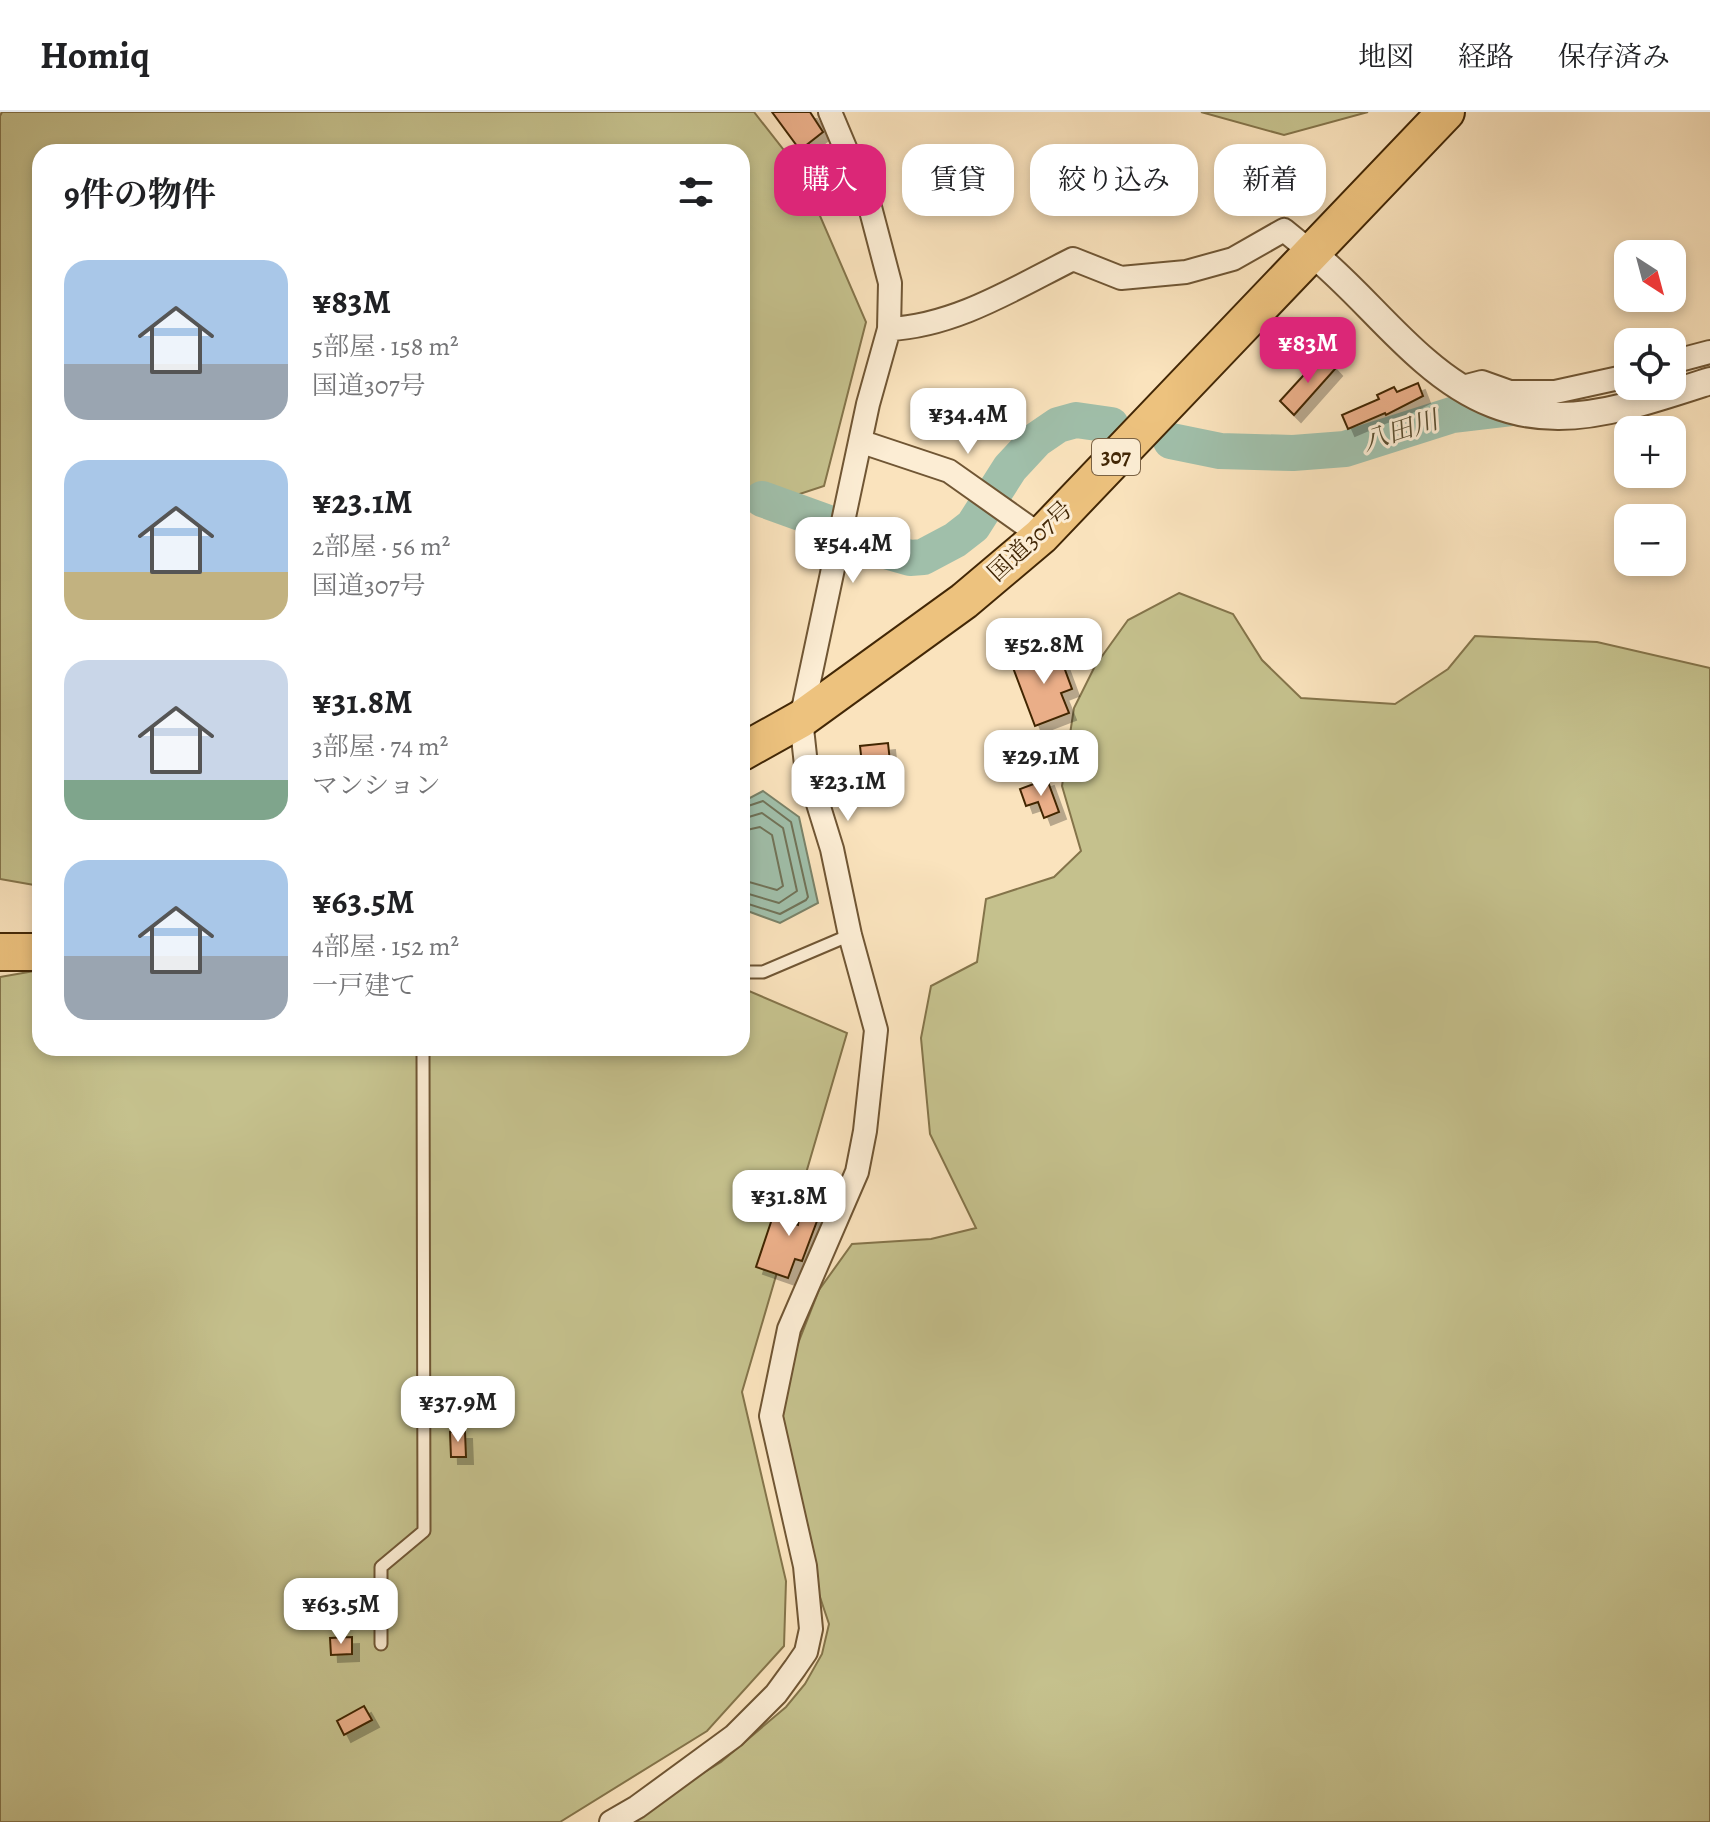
<!DOCTYPE html>
<html lang="ja">
<head>
<meta charset="utf-8">
<style>
	:root { --surface:#fff; --page:#f6f6f6; --text:#202124; --muted:#757577; --line:#e0e0e0; --accent:#db2777 }
	body { margin:0; font-family:Alegreya,"Noto Serif JP",serif; background:var(--page); color:var(--text); height:100vh; display:flex; flex-direction:column; font-size:30px; white-space:nowrap }
	* { box-sizing:border-box; margin:0 }
	p { font-size:26px; color:var(--muted) }
	.icon { flex:none; width:44px; height:44px; fill:none; stroke:currentColor; stroke-width:2; stroke-linecap:round; stroke-linejoin:round }
	.map { position:relative; flex:1; overflow:hidden }
	.sheet { position:absolute; left:32px; top:32px; width:718px; height:912px; display:flex; flex-direction:column; background:var(--surface); border-radius:24px; box-shadow:0 4px 12px #0003 }
	.sheet>* { flex:none }
	.hud { position:absolute; left:774px; top:32px; width:760px; height:72px; display:flex; gap:16px }
	.needle { width:52px; rotate:144deg }
	.fabs { position:absolute; left:1614px; top:128px; display:grid; gap:16px }
	.fabs a { display:grid; place-items:center; width:72px; height:72px; border-radius:16px; background:var(--surface); box-shadow:0 4px 12px #0003; font-size:40px }
	.price { position:absolute; translate:-50% -68px; padding:0 18px; border-radius:16px; background:#fff; color:#222; font-size:26px; line-height:52px; filter:drop-shadow(0 2px 4px #0008) }
	.price::after { content:''; position:absolute; left:50%; top:48px; width:24px; height:18px; margin-left:-12px; background:inherit; clip-path:polygon(0 0,100% 0,50% 100%) }
	.price.current { background:var(--accent); color:#fff }
	ul { padding:0; list-style:none }
	li { display:flex; align-items:center; gap:24px; height:200px; padding:0 32px }
	li span { display:grid; place-items:center; flex:none; width:224px; height:160px; border-radius:24px; color:#555 }
	li>.icon { margin-inline-start:auto }
	span .icon { width:96px; height:96px; fill:#fffc; stroke-width:1 }
	li b { font-size:34px }
	h2 { display:flex; justify-content:space-between; align-items:center; height:96px; padding:0 32px; font-size:34px }
	.pill { padding:0 28px; border-radius:24px; background:var(--surface); box-shadow:0 4px 12px #0003; font-size:28px; line-height:72px }
	.pill.current { background:var(--accent); color:#fff }
	header { display:flex; align-items:center; gap:48px; box-sizing:border-box; height:112px; padding:0 40px; background:var(--surface); border-bottom:2px solid var(--line) }
	header strong { font-size:38px }
	nav { display:flex; gap:44px; margin-inline-start:auto; font-size:28px }
	.map>svg:first-child { display:block }
	.green { fill:#c5c18d; stroke:#84744a; stroke-width:2 }
	.water { fill:#a0bfaa; stroke:#7a8268; stroke-width:2 }
	.lines { fill:none; stroke-linecap:round; stroke-linejoin:round }
	.shore { stroke:#717358; stroke-width:2 }
	.river { stroke:#a0bfaa; stroke-width:36 }
	.building { fill:#eaae88; stroke:#422706; stroke-width:2; filter:url(#shadow) }
	.service-casing { stroke:#705634; stroke-width:15 }
	.minor-casing { stroke:#705634; stroke-width:26 }
	.tertiary-casing { stroke:#705634; stroke-width:30 }
	.trunk-casing { stroke:#422706; stroke-width:40 }
	.service { stroke:#fcedd4; stroke-width:11 }
	.minor { stroke:#fcedd4; stroke-width:22 }
	.tertiary { stroke:#fcedd4; stroke-width:26 }
	.trunk { stroke:#edc27e; stroke-width:36 }
	.labels { text-anchor:middle; dominant-baseline:central; stroke-width:6; stroke-linejoin:round; paint-order:stroke }
	.shield { fill:#fcedd4; stroke:#7a6244; stroke-width:2 }
	.shield-label { font-size:22px; font-weight:bold; fill:#422706 }
	.street-label { font-size:24px; fill:#422706; stroke:#fcedd4 }
	.water-label { font-size:26px; font-style:italic; fill:#5a4d2f; stroke:#fcedd4 }
</style>
</head>
<body>
<header>
<strong>Homiq</strong>
<nav><a>地図</a><a>経路</a><a>保存済み</a></nav>
</header>
<div class="map">
<svg width="1710" height="1710" viewBox="0 0 1710 1710">
	<defs>
		<filter id="shadow"><feDropShadow dx="7" dy="7" stdDeviation="0" flood-color="#0004"/></filter>
	</defs>
	<rect width="100%" height="100%" fill="#fae3bd"/>
	<filter id="stains"><feTurbulence type="fractalNoise" baseFrequency=".0025" numOctaves="4"/><feColorMatrix values="0 0 0 0 .2 0 0 0 0 .09 0 0 0 0 .02 0 0 0 .5 -.17"/></filter>
	<radialGradient id="worn" r=".72"><stop offset=".6" stop-color="#630" stop-opacity="0"/><stop offset="1" stop-color="#630" stop-opacity=".3"/></radialGradient>
	<!-- green -->
	<path class="green" d="M 2,0 L 754,0 L 801,60 L 866,210 L 824,374 L 742,401 L 742,40 L 40,40 L 40,774 L 0,767 L 0,4 Z
		M 1201,0 L 1368,0 L 1284,23 Z
		M 1179,481 L 1233,502 L 1262,548 L 1301,586 L 1395,592 L 1448,557 L 1475,524 L 1597,530 L 1710,556 L 1710,1710 L 623,1710 L 721,1650 L 786,1595 L 805,1572 L 822,1542 L 829,1512 L 804,1437 L 779,1280 L 819,1178 L 852,1132 L 931,1127 L 976,1116 L 930,1022 L 921,926 L 931,874 L 977,850 L 986,787 L 1054,765 L 1081,739 L 1062,674 L 1074,596 L 1095,554 L 1128,508 Z
		M 40,858 L 40,936 L 742,936 L 742,876 L 847,921 L 742,1280 L 786,1469 L 784,1534 L 707,1619 L 560,1710 L 0,1710 L 0,865 Z"/>
	<!-- water -->
	<path class="water" d="M 763,679 L 799,705 L 818,791 L 780,811 L 742,797 L 742,690 Z"/>
	<g class="lines">
		<!-- shore -->
		<path class="shore" d="M 742,696 L 763,689 L 791,710 L 808,785 L 806,788 L 780,802 L 742,790
			M 742,707 L 762,701 L 783,716 L 797,779 L 779,791 L 742,780
			M 742,719 L 760,715 L 772,723 L 783,774 L 777,778 L 742,768"/>
		<!-- river -->
		<path class="river" d="M 1171,329 L 1220,339 L 1293,341 L 1345,337 L 1452,303 L 1530,294
			M 762,387 L 834,413 L 882,438 L 910,446 L 923,445 L 955,428 L 973,414 L 1010,356 L 1036,328 L 1058,313 L 1076,308 L 1111,313"/>
	</g>
	<!-- building -->
	<path class="building" d="M 772,0 L 810,0 L 823,20 L 800,38 Z
		M 1322,243 L 1335,257 L 1294,303 L 1280,289 Z
		M 1418,271 L 1423,284 L 1386,303 L 1385,301 L 1348,317 L 1342,303 L 1379,287 L 1377,283 L 1394,275 L 1397,280 Z
		M 1057,536 L 1072,577 L 1061,581 L 1069,601 L 1035,614 L 1012,553 Z
		M 888,631 L 890,650 L 862,652 L 860,634 Z
		M 1047,667 L 1059,700 L 1044,706 L 1038,690 L 1026,694 L 1020,677 Z
		M 803,1080 L 820,1082 L 817,1109 L 802,1149 L 795,1147 L 788,1166 L 756,1155 L 773,1104 L 798,1113 Z
		M 450,1320 L 465,1320 L 466,1345 L 451,1345 Z
		M 352,1525 L 352,1542 L 331,1543 L 330,1526 Z
		M 364,1594 L 372,1608 L 344,1623 L 337,1609 Z"/>
	<g class="lines">
		<!-- service casing -->
		<g class="service-casing">
			<path id="service" d="M 742,860 L 763,860 L 850,823
				M 381,1532 L 381,1455 L 424,1419 L 423,936"/>
		</g>
		<!-- minor casing -->
		<g class="minor-casing">
			<path id="minor" d="M 889,217 C 955,214 1015,176 1073,147 L 1121,166 L 1186,160 L 1233,147 L 1284,118 L 1311,140
				M 1672,250 L 1710,240
				M 1459,276 L 1482,270 L 1510,280 L 1555,280 L 1628,264
				M 862,330 L 949,359 L 1041,424
				M 611,1710 L 637,1695 L 734,1624 L 776,1582 L 795,1556 L 806,1540 L 811,1517 L 805,1454 L 771,1304 L 789,1217 L 857,1060 L 865,1019 L 876,918 L 850,823 L 832,737 L 806,653 L 801,607 L 868,292 L 889,217 L 890,171 L 870,95 L 830,0"/>
		</g>
		<!-- tertiary casing -->
		<g class="tertiary-casing">
			<path id="tertiary" d="M 1311,140 C 1352,173 1385,215 1425,249 C 1522,333 1599,305 1710,269"/>
		</g>
		<!-- trunk casing -->
		<g class="trunk-casing">
			<path id="trunk" d="M 742,640 L 801,607 L 964,489 L 1041,424 L 1446,0
				M 0,840 L 40,840"/>
		</g>
		<!-- service -->
		<use href="#service" class="service"/>
		<!-- minor -->
		<use href="#minor" class="minor"/>
		<!-- tertiary -->
		<use href="#tertiary" class="tertiary"/>
		<!-- trunk -->
		<use href="#trunk" class="trunk"/>
	</g>
	<g class="labels">
		<!-- shield labels -->
		<rect class="shield" x="1092" y="327" width="48" height="36" rx="6"/>
		<g class="shield-label">
			<text x="1116" y="345">307</text>
		</g>
		<!-- street labels -->
		<g class="street-label">
			<text transform="translate(1030 429) rotate(-43)">国道307号</text>
		</g>
		<!-- water labels -->
		<g class="water-label">
			<text transform="translate(1400 319) rotate(-18)">八田川</text>
		</g>
	</g>
	<rect width="100%" height="100%" filter="url(#stains)"/>
	<rect width="100%" height="100%" fill="url(#worn)"/>
</svg>
<div class="fabs">
<a><svg class="needle" viewBox="-14 -14 28 28"><path d="M0-13l5 13h-10z" fill="#e53935"/><path d="M0 13l5-13h-10z" fill="#757577"/></svg></a>
<a><svg class="icon" aria-label="locate" viewBox="0 0 24 24"><circle cx="12" cy="12" r="6"/><path d="M12 2v4M12 18v4M2 12h4M18 12h4"/></svg></a>
<a>+</a>
<a>−</a>
</div>
<b class="price current" style="left:1308px;top:273px">¥83M</b>
<b class="price" style="left:968px;top:344px">¥34.4M</b>
<b class="price" style="left:853px;top:473px">¥54.4M</b>
<b class="price" style="left:1044px;top:574px">¥52.8M</b>
<b class="price" style="left:1041px;top:686px">¥29.1M</b>
<b class="price" style="left:848px;top:711px">¥23.1M</b>
<b class="price" style="left:789px;top:1126px">¥31.8M</b>
<b class="price" style="left:458px;top:1332px">¥37.9M</b>
<b class="price" style="left:341px;top:1534px">¥63.5M</b>
<div class="hud">
<a class="pill current">購入</a>
<a class="pill">賃貸</a>
<a class="pill">絞り込み</a>
<a class="pill">新着</a>
</div>
<section class="sheet">
<h2>9件の物件<svg class="icon" aria-label="filters" viewBox="0 0 24 24"><path d="M4 7h16M4 17h16"/><circle cx="9" cy="7" r="2"/><circle cx="15" cy="17" r="2"/></svg></h2>
<ul>
<li><span style="background:linear-gradient(#a9c7e8 65%,#9aa5b1 0)"><svg class="icon" aria-label="home" viewBox="0 0 24 24"><path d="M3 11l9-7 9 7M6 9v11h12V9"/></svg></span><div><b>¥83M</b><p>5部屋 · 158 m²</p><p>国道307号</p></div></li>
<li><span style="background:linear-gradient(#a9c7e8 70%,#c2b280 0)"><svg class="icon" aria-label="home" viewBox="0 0 24 24"><path d="M3 11l9-7 9 7M6 9v11h12V9"/></svg></span><div><b>¥23.1M</b><p>2部屋 · 56 m²</p><p>国道307号</p></div></li>
<li><span style="background:linear-gradient(#c9d6e8 75%,#7fa58c 0)"><svg class="icon" aria-label="home" viewBox="0 0 24 24"><path d="M3 11l9-7 9 7M6 9v11h12V9"/></svg></span><div><b>¥31.8M</b><p>3部屋 · 74 m²</p><p>マンション</p></div></li>
<li><span style="background:linear-gradient(#a9c7e8 60%,#9aa5b1 0)"><svg class="icon" aria-label="home" viewBox="0 0 24 24"><path d="M3 11l9-7 9 7M6 9v11h12V9"/></svg></span><div><b>¥63.5M</b><p>4部屋 · 152 m²</p><p>一戸建て</p></div></li>
</ul>
</section>
</div>
</body>
</html>
